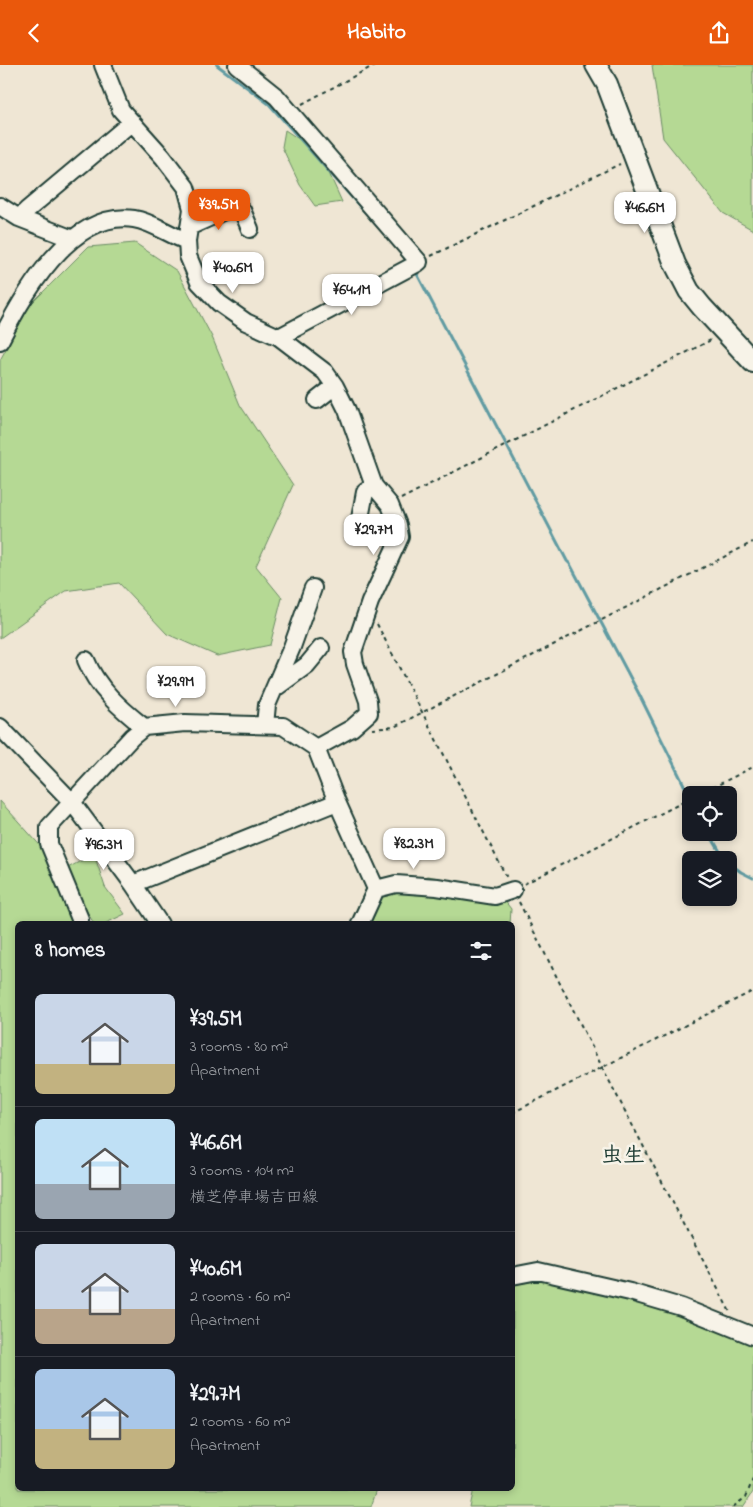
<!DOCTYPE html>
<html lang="en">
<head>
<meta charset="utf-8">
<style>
	:root { --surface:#171b24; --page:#20242c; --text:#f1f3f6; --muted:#9ea1a6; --line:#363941; --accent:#ea580c }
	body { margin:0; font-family:"Indie Flower","Klee One",sans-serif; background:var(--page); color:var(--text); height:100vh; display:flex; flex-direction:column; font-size:19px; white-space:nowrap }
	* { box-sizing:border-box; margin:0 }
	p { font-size:16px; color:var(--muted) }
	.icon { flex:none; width:28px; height:28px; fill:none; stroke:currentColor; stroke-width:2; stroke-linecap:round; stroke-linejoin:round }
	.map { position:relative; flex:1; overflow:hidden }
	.drawer { position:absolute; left:15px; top:856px; width:500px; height:570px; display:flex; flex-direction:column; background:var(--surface); border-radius:8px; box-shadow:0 2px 8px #0003 }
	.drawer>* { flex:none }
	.fabs { position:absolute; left:682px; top:721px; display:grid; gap:10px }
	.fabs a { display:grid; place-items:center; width:55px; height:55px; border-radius:8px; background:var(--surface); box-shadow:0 2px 8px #0003; font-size:25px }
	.price { position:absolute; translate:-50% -42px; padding:0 11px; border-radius:10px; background:#fff; color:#222; font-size:16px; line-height:32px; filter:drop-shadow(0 1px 2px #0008) }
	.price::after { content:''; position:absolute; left:50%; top:30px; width:15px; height:11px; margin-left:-8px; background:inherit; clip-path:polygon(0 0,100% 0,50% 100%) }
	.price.current { background:var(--accent); color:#fff }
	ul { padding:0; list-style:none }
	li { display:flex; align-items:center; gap:15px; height:125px; padding:0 20px }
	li+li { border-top:1px solid var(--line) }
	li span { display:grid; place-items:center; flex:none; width:140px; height:100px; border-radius:8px; color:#555 }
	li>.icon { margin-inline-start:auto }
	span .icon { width:60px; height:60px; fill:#fffc; stroke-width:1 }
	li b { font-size:21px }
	h2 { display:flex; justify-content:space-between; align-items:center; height:60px; padding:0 20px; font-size:21px }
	header { display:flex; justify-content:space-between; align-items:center; height:65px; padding:0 20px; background:var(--accent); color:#fff; font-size:22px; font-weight:700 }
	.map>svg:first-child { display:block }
	.green { fill:#b5d994; stroke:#6a8b64 }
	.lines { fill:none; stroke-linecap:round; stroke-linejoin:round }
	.stream { stroke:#619ba2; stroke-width:3 }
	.minor-casing { stroke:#1f3d34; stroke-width:20 }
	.major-casing { stroke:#1f3d34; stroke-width:24 }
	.path { stroke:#1f3d34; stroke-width:2; stroke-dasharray:4 4; stroke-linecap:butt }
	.minor { stroke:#f7f3e8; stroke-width:16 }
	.major { stroke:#f7f3e8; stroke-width:20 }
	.labels { text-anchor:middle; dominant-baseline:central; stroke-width:5; stroke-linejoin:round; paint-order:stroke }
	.quarter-label { font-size:22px; font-weight:bold; fill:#1f3d34; stroke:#f7f3e8 }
</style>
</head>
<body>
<header><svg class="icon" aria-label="back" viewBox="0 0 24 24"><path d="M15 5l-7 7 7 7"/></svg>Habito<svg class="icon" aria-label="share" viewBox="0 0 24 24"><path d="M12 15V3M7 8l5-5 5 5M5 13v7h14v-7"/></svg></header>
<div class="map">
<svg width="753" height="1442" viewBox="0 0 753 1442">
	<rect width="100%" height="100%" fill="#efe6d4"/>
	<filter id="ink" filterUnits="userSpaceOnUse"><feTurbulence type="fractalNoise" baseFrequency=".02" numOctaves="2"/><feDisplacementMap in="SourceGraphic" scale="10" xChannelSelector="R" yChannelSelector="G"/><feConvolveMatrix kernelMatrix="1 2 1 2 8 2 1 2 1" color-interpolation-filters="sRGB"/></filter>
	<g filter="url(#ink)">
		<!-- green -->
		<path class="green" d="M 652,0 L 753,0 L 753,165 L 723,148 L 663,73 Z
			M 285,65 L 320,88 L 342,137 L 315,141 L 300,120 L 282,82 Z
			M 135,178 L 177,206 L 212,272 L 240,340 L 293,420 L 256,501 L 282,533 L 270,580 L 217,591 L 167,569 L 119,518 L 66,526 L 0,573 L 0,295 L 30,240 L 88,182 Z
			M 0,736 L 55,797 L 76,859 L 18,859 L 18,1424 L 377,1424 L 371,1442 L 0,1442 Z
			M 94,789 L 105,822 L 125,849 L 104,859 L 94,859 L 64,805 Z
			M 427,811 L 494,822 L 511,844 L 510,859 L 370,858 L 366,832 Z
			M 540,1215 L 649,1224 L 753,1278 L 753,1427 L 743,1442 L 469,1442 L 473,1424 L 512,1424 L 513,1220 Z"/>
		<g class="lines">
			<!-- stream -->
			<path class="stream" d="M 217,0 L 269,39 L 387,172
				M 415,205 L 567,496 L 570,499 L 639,629 L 691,734
				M 709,768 L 725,795
				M 729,798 L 741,807 L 753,813"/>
			<!-- minor casing -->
			<g class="minor-casing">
				<path id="minor" d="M 237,0 L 277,32 L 419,197
					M 0,141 L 19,153 L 73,174
					M 19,153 L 27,145 L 132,57
					M 189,162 L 231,143 L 242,145 L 250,164
					M 279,272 L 418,198
					M 0,276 C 24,228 71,145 134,154 C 153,157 169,170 187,176
					M 317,335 L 335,321
					M 357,469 L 365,427 L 374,421
					M 86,595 C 97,623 121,644 144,662
					M 274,624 L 307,600 L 321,583
					M 265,660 L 267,640 L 292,582 L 313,523
					M 0,662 L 72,737 L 133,819 L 160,859
					M 316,683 L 337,737 L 376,824
					M 133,819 L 337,737
					M 80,854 L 49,779 L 49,762 L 132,672 L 144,662 L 185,658 L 283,661 L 316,683 L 352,663 L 369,648 L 368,636 L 355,599 L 353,587 L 370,537 L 400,472 L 398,460 L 390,440 L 374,421 L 347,345 L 335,321 L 325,307 L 279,272 L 246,257 L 219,238 L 199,217 L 188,191 L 187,176 L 192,144 L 186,122 L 163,92 L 121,45 L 103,0
					M 360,859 L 376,824 L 396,819 L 437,822 L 495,831 L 513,825
					M 512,1211 L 538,1206 L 630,1227 L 681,1242 L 753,1271"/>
			</g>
			<!-- major casing -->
			<g class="major-casing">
				<path id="major" d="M 596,0 L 607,19 L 675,199 L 689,226 L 702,242 L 753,297"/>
			</g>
			<!-- path -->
			<path class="path" d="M 302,39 L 375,0
				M 431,191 L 620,99
				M 401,434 L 711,275
				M 377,559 L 507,813
				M 372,664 L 394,662 L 753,477
				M 698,730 L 753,702
				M 524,819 L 691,733
				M 519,837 L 602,1002 L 730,1247
				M 512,1048 L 753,926
				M 733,1442 L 746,1432 L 753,1414"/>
			<!-- minor -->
			<use href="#minor" class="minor"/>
			<!-- major -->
			<use href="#major" class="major"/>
		</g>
	</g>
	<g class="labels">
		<!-- quarter labels -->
		<g class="quarter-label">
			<text x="623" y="1092">虫生</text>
		</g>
	</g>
</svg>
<div class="fabs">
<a><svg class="icon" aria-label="locate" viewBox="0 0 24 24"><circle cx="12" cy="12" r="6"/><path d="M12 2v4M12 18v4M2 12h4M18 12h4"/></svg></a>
<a><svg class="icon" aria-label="layers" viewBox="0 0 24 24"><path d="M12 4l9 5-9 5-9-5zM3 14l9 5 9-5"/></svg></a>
</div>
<b class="price current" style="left:219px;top:166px">¥39.5M</b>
<b class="price" style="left:645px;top:169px">¥46.6M</b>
<b class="price" style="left:233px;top:229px">¥40.6M</b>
<b class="price" style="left:352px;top:251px">¥64.1M</b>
<b class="price" style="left:374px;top:491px">¥29.7M</b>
<b class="price" style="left:176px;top:643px">¥29.9M</b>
<b class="price" style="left:414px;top:805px">¥82.3M</b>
<b class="price" style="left:104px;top:806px">¥96.3M</b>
<section class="drawer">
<h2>8 homes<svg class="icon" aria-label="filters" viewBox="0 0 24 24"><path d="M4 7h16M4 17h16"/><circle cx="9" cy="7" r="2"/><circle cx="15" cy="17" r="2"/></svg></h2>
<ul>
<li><span style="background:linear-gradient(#c9d6e8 70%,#c2b280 0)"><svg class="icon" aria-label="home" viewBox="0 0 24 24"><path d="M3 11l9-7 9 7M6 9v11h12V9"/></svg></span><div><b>¥39.5M</b><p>3 rooms · 80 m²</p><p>Apartment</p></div></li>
<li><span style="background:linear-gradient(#bfe0f5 65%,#9aa5b1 0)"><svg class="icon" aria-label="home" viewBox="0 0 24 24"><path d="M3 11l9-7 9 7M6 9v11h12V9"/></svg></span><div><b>¥46.6M</b><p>3 rooms · 104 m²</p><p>横芝停車場吉田線</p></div></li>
<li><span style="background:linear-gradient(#c9d6e8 65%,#b9a48a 0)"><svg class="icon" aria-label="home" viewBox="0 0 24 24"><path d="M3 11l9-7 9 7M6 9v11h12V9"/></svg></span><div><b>¥40.6M</b><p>2 rooms · 60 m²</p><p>Apartment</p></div></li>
<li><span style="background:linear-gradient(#a9c7e8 60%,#c2b280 0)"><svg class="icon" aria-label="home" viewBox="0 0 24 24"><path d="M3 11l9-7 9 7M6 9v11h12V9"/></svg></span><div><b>¥29.7M</b><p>2 rooms · 60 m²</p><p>Apartment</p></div></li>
</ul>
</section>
</div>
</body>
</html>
